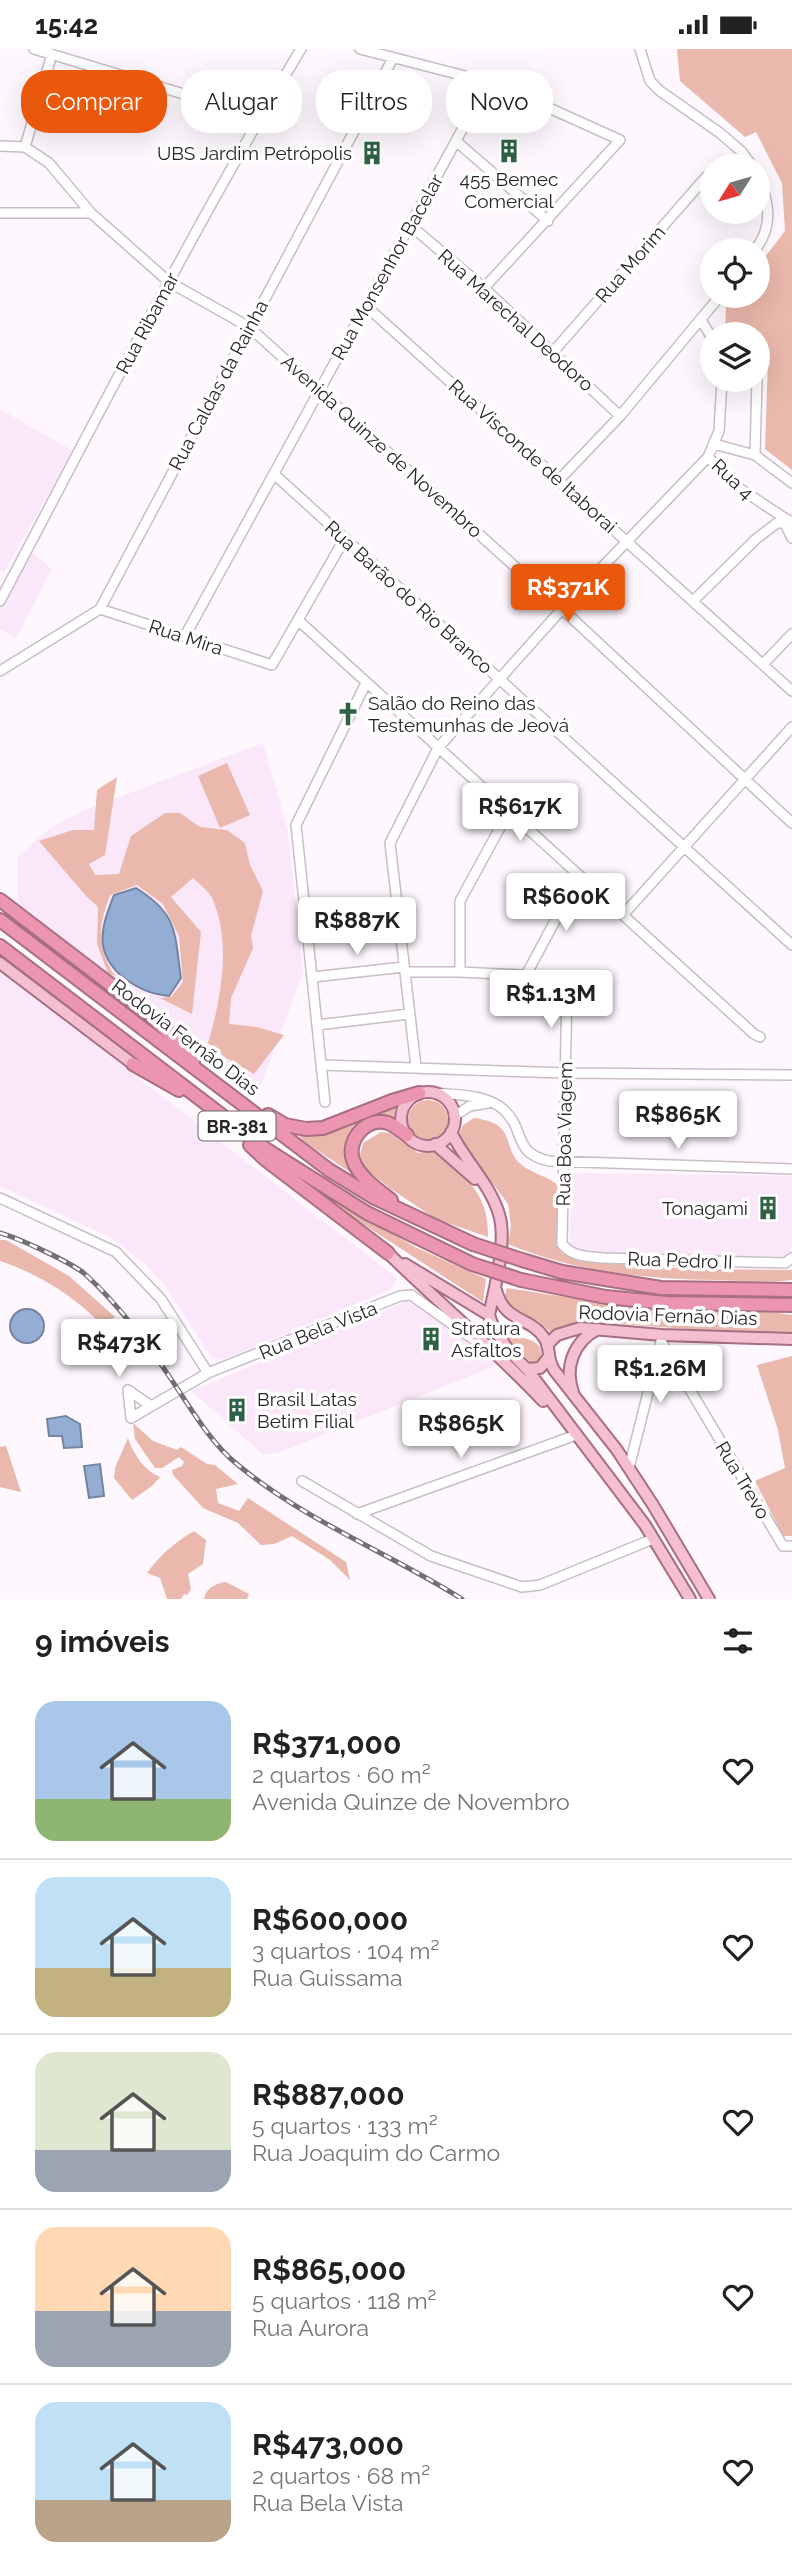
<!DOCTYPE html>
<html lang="pt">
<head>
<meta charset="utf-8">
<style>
	:root { --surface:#fff; --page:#f6f6f6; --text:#222; --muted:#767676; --line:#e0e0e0; --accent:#ea580c }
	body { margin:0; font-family:Raleway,sans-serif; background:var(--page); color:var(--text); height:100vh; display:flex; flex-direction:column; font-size:26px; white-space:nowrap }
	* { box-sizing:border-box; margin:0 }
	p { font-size:23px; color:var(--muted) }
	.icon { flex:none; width:38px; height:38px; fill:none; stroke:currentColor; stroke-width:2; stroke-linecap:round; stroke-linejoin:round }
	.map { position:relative; height:1550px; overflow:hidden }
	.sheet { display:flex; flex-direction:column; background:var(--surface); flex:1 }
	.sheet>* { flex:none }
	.hud { position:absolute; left:21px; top:21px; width:751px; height:63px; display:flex; gap:14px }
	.needle { width:46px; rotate:233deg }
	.tools { position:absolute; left:700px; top:105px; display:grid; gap:14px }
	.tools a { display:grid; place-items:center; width:70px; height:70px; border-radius:50%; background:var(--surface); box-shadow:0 7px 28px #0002; font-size:35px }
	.price { position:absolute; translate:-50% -60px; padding:0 16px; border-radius:7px; background:#fff; color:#222; font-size:23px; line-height:46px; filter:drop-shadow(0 2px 4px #0008) }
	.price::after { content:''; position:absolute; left:50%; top:42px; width:21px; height:16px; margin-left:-10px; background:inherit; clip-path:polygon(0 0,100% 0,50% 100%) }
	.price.selected { background:var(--accent); color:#fff }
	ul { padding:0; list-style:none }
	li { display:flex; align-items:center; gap:21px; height:175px; padding:0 35px }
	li+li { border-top:2px solid var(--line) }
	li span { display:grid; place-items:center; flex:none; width:196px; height:140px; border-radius:21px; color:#555 }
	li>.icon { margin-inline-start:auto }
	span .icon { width:84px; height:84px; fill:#fffc; stroke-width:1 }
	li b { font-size:30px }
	h2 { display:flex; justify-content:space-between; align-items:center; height:84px; padding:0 35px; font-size:30px }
	.pill { padding:0 24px; border-radius:28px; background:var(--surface); box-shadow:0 7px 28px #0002; font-size:24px; line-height:63px }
	.pill.selected { background:var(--accent); color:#fff }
	.status { display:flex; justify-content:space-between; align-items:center; height:49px; padding:0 35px; background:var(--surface); direction:ltr }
	.status svg { height:19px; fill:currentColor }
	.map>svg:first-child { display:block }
	.built { fill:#fae8fa }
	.green { fill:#eab8ac }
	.water { fill:#94add3; stroke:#7484a0; stroke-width:2 }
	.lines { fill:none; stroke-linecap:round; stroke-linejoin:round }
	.minor-casing { stroke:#c8bdc8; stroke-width:12 }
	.major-casing { stroke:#a86e82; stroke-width:14 }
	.highway-casing { stroke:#a86e82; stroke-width:16 }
	.minor { stroke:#fff; stroke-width:9 }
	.major { stroke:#f4bfd0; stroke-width:10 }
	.highway { stroke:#ec95b1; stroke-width:12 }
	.rail-casing { stroke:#746e74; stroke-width:5 }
	.rail { stroke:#fff; stroke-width:2.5; stroke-dasharray:8; stroke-linecap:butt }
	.highway-bridge-casing { stroke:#a86e82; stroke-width:16; stroke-linecap:butt }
	.highway-bridge { stroke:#ec95b1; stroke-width:12 }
	.labels { text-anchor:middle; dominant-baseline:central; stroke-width:7; stroke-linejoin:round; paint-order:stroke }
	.shield { fill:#fff; stroke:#6a666a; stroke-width:2 }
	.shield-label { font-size:18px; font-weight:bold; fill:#2a252a }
	.poi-label { font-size:19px; fill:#2a252a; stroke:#fff; text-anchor:start }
	.street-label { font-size:19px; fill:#2a252a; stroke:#fff }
</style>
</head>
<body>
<div class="status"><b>15:42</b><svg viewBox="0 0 49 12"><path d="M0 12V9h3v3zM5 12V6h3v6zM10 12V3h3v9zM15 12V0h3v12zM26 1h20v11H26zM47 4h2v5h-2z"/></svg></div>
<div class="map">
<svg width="792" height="1550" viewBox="0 0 792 1550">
	<rect width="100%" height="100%" fill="#fef7fe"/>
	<!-- built -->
	<path class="built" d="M 0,360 L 73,402 L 4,523 L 0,521 Z
		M 31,503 L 52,520 L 16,589 L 0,580 L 0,554 Z
		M 263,694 L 288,782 L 303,924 L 258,1044 L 18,861 L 18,807 L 53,777 L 87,760 Z
		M 0,922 L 397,1229 L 395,1236 L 387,1242 L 223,1311 L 212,1309 L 163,1234 L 143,1213 L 111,1189 L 0,1137 Z
		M 571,1124 L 792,1127 L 792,1196 L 789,1207 L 582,1207 L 570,1196 Z
		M 407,1252 L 488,1305 L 497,1316 L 280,1403 L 264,1406 L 191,1342 Z"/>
	<!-- green -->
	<path class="green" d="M 677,0 L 792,0 L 792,421 L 765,400 L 768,311 L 758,310 L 758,285 L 725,285 L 726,257 L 734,247 L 758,247 L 758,217 L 785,182 L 782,134 L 756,83 L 745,88 L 680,32 Z
		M 227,714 L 250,766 L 220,779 L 198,727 Z
		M 117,728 L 105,806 L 89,815 L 95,826 L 119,825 L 131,787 L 165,764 L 180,764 L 200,778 L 227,781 L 245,794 L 250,816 L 263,842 L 251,887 L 253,899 L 231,949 L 229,975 L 257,978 L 284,986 L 254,1025 L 226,1009 L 208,994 C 221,951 232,892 212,849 C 209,842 199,835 193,829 L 171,848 L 201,883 L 192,965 L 160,949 L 171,948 L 183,933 L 179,887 L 163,855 L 137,836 L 110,846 C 98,877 96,898 115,927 L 108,924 L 97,895 L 98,858 L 86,847 L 39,792 L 73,781 L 94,781 L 97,741 Z
		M408 1071a20 20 0 1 1 40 0a20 20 0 1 1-40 0Z
		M 396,1054 L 393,1070 L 351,1090 L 359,1129 L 306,1094 L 296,1084 Z
		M 474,1069 C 520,1075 499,1099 523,1117 C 534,1125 547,1127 558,1136 L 559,1199 L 579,1212 L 691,1220 L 792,1221 L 792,1231 C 767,1234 743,1232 717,1231 C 645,1230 575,1223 508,1195 L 511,1177 L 508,1155 L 458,1088 L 463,1076 Z
		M 381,1083 L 390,1084 L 418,1104 L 436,1102 C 466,1129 489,1144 488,1188 L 436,1170 L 391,1140 L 364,1119 L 360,1106 L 363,1094 Z
		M 305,1132 L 415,1198 L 486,1230 L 483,1253 L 343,1162 Z
		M 0,1191 L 6,1191 L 69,1227 L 115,1268 L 102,1276 C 74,1247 39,1225 0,1212 Z
		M 507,1239 C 566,1248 624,1257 684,1261 C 720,1264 757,1260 792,1266 L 792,1284 L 687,1280 L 583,1272 L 552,1284 L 538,1272 L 517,1266 L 503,1254 Z
		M 498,1273 C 502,1278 506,1282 511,1285 C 526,1291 546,1290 540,1312 L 536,1315 L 531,1314 L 501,1281 Z
		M 792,1307 L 792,1487 L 783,1487 L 755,1432 L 785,1419 L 778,1381 L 757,1316 Z
		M 133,1374 L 153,1392 L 177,1401 L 181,1398 L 207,1415 L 215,1416 L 238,1435 L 216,1440 L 218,1454 L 239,1462 L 248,1449 L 346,1513 L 350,1531 L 330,1511 L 292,1487 L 274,1495 L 261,1496 L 238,1474 L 203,1459 L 173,1426 L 172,1421 L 182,1417 L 184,1413 L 179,1408 L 162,1419 L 155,1419 L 135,1390 Z
		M 128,1389 C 133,1404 144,1422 160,1428 L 152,1437 L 132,1451 L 114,1429 L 115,1419 Z
		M 6,1397 L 21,1443 L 0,1438 L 0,1398 Z
		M 194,1482 L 206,1491 L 203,1515 L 188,1525 L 191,1540 L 187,1546 L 184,1545 L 181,1550 L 167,1550 L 160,1529 L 147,1524 C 160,1506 175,1493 194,1482 Z
		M 226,1533 L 249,1545 L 247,1550 L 204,1550 C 206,1539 216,1534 226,1533 Z"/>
	<!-- water -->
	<path class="water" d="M 136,839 C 179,866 174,883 181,929 L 169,947 C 151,945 139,940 124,929 C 93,904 101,879 114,846 Z
		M10 1277a17 17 0 1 1 34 0a17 17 0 1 1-34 0Z
		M 66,1367 L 80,1375 L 82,1398 L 64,1399 L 62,1387 L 49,1387 L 47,1370 Z
		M 100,1415 L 104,1447 L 89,1449 L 84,1417 Z"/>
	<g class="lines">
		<!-- minor casing -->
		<g class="minor-casing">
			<path id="minor" d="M 34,0 L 260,68
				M 360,0 L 496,35 L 620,91 L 484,239
				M 640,0 L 650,32 L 660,42 L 720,84 L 742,103 L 752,117
				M 456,92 L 548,172
				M 0,97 L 25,98
				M 25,98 L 49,114 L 91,164 L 169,233 L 249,278 L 562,560 L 792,774
				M 25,98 L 52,5
				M 0,164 L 91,164
				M 410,176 L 484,239 L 620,367
				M 755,201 C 774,177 769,153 758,126
				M 366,257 L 792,642
				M 701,271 L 712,289
				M 553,303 L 706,128
				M 722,331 L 719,382 L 708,408 L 739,439 L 789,472
				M 714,395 L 755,406 L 792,434
				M 755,406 L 757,331
				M 274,425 L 792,896
				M 559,431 L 620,367 L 720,247
				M 789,471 L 787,479 L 792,489
				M 0,552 C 98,367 193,179 301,0
				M 693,552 L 756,490 L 777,474 L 787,474
				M 100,560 L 272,616 L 345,489
				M 299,572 L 754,985 L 760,988
				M 185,587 L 456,92 L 487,32
				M 763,615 L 792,585
				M 0,622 L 100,560 L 393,9
				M 623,866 L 792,678
				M 405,923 L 460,923 L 561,928 L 567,936 L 562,1195 C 572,1208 587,1207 603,1209 L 785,1214 L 792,1209
				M 460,923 L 460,852 L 508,764
				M 526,926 L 579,827
				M 313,928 L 404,918
				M 317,976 L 409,965
				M 322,1016 L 565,1024 L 792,1026
				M 416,1018 L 390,794 L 438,699 L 562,560 L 708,408
				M 434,1044 C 455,1046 487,1045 504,1061 C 526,1081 512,1104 549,1112 L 792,1120
				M 325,1053 L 296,776 L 366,634
				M 454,1067 L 470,1057 L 488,1054
				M 0,1149 L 116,1203 L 161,1250 L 208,1324
				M 661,1292 L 783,1497 L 792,1497
				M 151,1357 L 128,1341 L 131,1369 L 208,1324 L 400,1247 L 411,1246 L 479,1294
				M 629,1419 L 661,1292
				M 302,1432 L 431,1507 L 522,1538 L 540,1536 L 653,1490
				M 357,1465 L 576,1386"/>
		</g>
		<!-- major casing -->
		<g class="major-casing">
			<path id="major" d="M 0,914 L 133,1015
				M401 1070a27 27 0 1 1 54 0a27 27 0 1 1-54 0Z
				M 451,1083 C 464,1111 493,1138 500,1169 C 506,1195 495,1239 489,1266 C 495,1287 511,1305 527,1320 L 645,1476 L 690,1550
				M 435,1095 L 475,1130
				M 388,1204 C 439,1254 494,1300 543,1352
				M 405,1215 L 489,1266
				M 496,1241 C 505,1275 531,1267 545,1290 C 551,1300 546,1308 554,1321 L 617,1401 L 653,1456 L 709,1550
				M 547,1296 L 557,1286 L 580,1279 L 662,1286 L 792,1290
				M 527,1320 L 540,1319 L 547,1310
				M 573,1343 C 564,1318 574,1292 598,1280"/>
		</g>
		<!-- highway casing -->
		<g class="highway-casing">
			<path id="highway" d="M 0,851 L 149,965 L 176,991 L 193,1013
				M 0,871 L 329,1121 L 373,1148 L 473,1195
				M 0,897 L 267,1101 L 367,1164 L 472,1215
				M 133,1015 L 179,1041
				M 268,1066 L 285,1076 L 306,1080 L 323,1079 L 392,1052 L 419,1044
				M 250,1096 L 266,1111 L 388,1204
				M 391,1151 C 378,1141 358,1127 353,1111 C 346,1091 367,1067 388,1074 C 394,1076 401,1082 407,1086
				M 522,1211 L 562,1223 L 661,1239 L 792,1241
				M 521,1231 L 606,1248 L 666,1254 L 792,1256"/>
		</g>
		<!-- minor -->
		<use href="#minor" class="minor"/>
		<!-- major -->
		<use href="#major" class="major"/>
		<!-- highway -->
		<use href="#highway" class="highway"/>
		<!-- rail casing -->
		<g class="rail-casing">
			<path id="rail" d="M 0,1184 C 18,1189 73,1214 86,1226 C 120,1257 148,1295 173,1333 C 193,1363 211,1394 238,1416 C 306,1472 389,1504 462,1550"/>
		</g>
		<!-- rail -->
		<use href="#rail" class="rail"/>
		<!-- highway-bridge casing -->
		<g class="highway-bridge-casing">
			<path id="highway-bridge" d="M 473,1195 L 522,1211
				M 472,1215 L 521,1231"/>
		</g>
		<!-- highway-bridge -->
		<use href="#highway-bridge" class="highway-bridge"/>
	</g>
	<!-- icons -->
	<defs>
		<g id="building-bare" transform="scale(1.89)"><path d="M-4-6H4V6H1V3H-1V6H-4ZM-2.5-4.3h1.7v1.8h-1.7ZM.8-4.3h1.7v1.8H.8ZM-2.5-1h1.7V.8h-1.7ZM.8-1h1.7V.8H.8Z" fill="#2e6146" stroke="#fff" stroke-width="2.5" paint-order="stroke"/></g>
		<g id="church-bare" transform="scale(1.89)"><path d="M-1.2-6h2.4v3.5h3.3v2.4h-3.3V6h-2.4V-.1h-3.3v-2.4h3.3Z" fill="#2e6146" stroke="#fff" stroke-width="2.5" paint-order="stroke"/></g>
	</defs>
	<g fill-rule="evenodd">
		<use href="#building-bare" x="509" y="102"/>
		<use href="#building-bare" x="372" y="104"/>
		<use href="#church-bare" x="348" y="665"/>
		<use href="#building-bare" x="768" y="1159"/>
		<use href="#building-bare" x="431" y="1290"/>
		<use href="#building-bare" x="237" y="1361"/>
	</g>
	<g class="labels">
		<!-- shield labels -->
		<rect class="shield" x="198.5" y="1062.5" width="77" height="29" rx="5"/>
		<g class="shield-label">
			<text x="237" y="1077">BR-381</text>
		</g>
		<!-- poi labels -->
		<g class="poi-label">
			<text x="352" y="104" text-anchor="end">UBS Jardim Petrópolis</text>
			<text x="509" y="130" text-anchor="middle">455 Bemec<tspan x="509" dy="22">Comercial</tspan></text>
			<text x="368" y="654">Salão do Reino das<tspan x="368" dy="22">Testemunhas de Jeová</tspan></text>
			<text x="748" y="1159" text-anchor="end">Tonagami</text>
			<text x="451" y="1279">Stratura<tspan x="451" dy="22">Asfaltos</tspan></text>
			<text x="257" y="1350">Brasil Latas<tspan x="257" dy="22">Betim Filial</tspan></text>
		</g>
		<!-- street labels -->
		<g class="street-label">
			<text transform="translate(630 215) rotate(-49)">Rua Morim</text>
			<text transform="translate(387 218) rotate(-61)">Rua Monsenhor Bacelar</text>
			<text transform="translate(516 271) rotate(42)">Rua Marechal Deodoro</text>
			<text transform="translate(147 274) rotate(-62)">Rua Ribamar</text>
			<text transform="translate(218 336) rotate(-62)">Rua Caldas da Rainha</text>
			<text transform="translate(382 397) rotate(42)">Avenida Quinze de Novembro</text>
			<text transform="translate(533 407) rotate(42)">Rua Visconde de Itaborai</text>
			<text transform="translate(733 430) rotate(43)">Rua 4</text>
			<text transform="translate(409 548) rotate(42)">Rua Barão do Rio Branco</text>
			<text transform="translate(186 588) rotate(18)">Rua Mira</text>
			<text transform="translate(186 988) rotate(37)">Rodovia Fernão Dias</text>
			<text transform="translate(564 1085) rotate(-89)">Rua Boa Viagem</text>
			<text transform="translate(680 1211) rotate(2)">Rua Pedro II</text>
			<text transform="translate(668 1266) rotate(2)">Rodovia Fernão Dias</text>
			<text transform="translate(318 1281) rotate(-22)">Rua Bela Vista</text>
			<text transform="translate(743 1431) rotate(59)">Rua Trevo</text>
		</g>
	</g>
</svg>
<div class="tools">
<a><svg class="needle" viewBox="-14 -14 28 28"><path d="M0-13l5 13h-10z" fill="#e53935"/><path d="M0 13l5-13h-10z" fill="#767676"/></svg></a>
<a><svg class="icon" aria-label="locate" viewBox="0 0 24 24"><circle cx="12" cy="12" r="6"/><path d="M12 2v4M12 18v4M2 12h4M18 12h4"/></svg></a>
<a><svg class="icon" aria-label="layers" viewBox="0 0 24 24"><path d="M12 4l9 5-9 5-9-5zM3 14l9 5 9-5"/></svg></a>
</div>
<b class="price selected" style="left:568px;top:575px">R$371K</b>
<b class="price" style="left:520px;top:794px">R$617K</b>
<b class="price" style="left:566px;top:884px">R$600K</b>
<b class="price" style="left:357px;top:908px">R$887K</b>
<b class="price" style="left:551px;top:981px">R$1.13M</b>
<b class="price" style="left:678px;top:1102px">R$865K</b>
<b class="price" style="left:119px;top:1330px">R$473K</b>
<b class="price" style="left:660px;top:1356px">R$1.26M</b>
<b class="price" style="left:461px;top:1411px">R$865K</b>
<div class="hud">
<a class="pill selected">Comprar</a>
<a class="pill">Alugar</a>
<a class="pill">Filtros</a>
<a class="pill">Novo</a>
</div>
</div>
<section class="sheet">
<h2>9 imóveis<svg class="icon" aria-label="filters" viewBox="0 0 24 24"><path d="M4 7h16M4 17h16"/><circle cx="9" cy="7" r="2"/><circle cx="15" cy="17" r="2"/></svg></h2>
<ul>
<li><span style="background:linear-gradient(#a9c7e8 70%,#8fb573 0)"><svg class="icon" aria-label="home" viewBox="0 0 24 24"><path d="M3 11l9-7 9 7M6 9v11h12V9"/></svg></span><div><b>R$371,000</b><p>2 quartos · 60 m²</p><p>Avenida Quinze de Novembro</p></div><svg class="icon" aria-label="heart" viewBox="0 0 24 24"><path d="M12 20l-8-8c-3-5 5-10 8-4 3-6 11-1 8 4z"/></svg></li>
<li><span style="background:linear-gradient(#bfe0f5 65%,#c2b280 0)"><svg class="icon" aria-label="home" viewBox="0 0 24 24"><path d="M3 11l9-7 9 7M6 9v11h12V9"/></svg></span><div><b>R$600,000</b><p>3 quartos · 104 m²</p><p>Rua Guissama</p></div><svg class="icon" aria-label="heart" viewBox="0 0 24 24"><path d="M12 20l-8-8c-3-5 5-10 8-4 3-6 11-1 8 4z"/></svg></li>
<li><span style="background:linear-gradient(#dfe7d0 70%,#9aa5b1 0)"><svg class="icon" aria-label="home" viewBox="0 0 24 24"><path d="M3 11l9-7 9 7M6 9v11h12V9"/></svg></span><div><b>R$887,000</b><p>5 quartos · 133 m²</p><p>Rua Joaquim do Carmo</p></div><svg class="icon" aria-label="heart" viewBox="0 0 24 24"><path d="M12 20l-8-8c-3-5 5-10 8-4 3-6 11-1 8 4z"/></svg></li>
<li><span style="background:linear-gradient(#ffd9b3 60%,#9aa5b1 0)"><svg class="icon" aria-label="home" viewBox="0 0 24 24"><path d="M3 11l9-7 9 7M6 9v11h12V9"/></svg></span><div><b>R$865,000</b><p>5 quartos · 118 m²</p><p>Rua Aurora</p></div><svg class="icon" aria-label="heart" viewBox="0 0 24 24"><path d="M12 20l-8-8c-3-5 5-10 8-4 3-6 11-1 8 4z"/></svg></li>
<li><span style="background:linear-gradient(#bfe0f5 70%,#b9a48a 0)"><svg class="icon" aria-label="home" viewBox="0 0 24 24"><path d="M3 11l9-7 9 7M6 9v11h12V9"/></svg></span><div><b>R$473,000</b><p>2 quartos · 68 m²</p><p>Rua Bela Vista</p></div><svg class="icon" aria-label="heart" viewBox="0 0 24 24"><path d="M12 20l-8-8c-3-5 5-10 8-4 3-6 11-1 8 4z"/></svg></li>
</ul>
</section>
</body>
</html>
